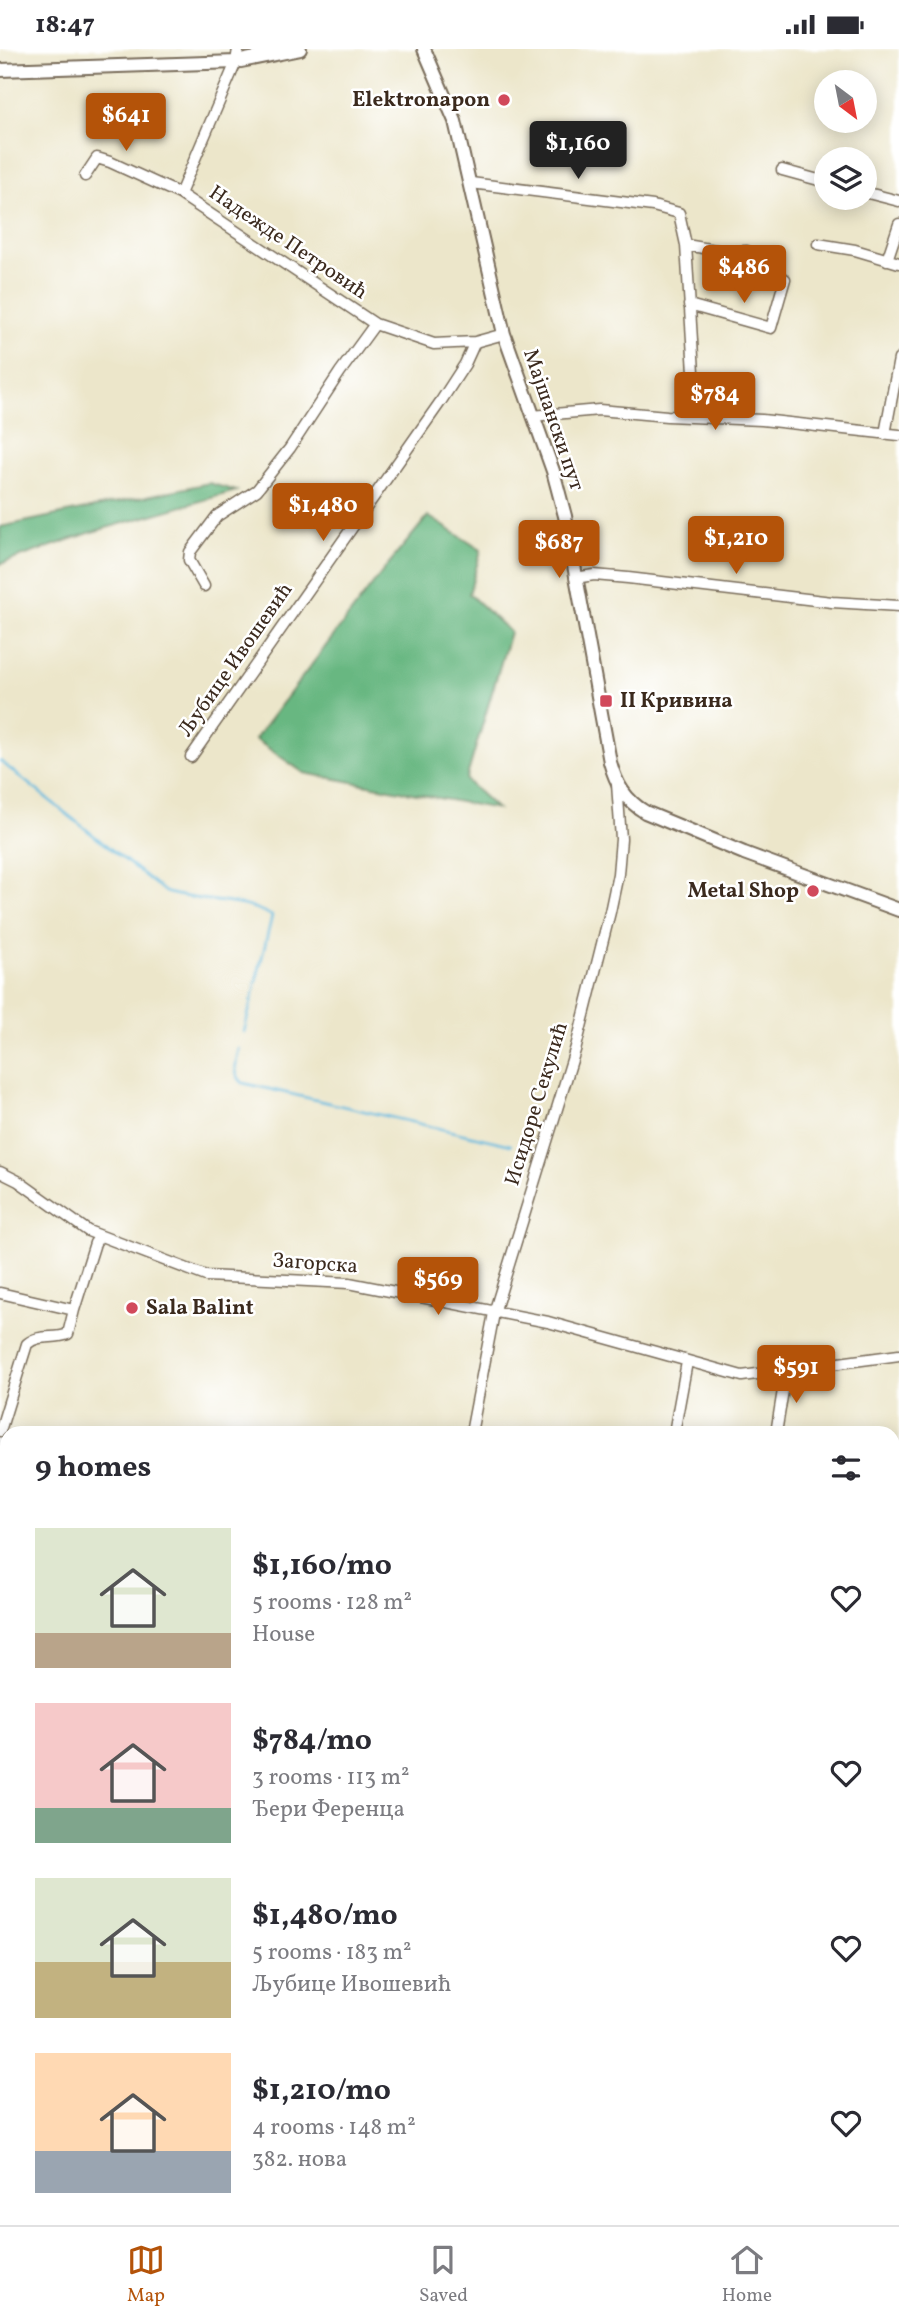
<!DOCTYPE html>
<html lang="en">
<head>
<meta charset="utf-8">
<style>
	:root { --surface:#fff; --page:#f7f7f7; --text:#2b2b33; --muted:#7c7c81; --line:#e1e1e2; --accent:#b45309 }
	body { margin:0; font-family:Vollkorn,serif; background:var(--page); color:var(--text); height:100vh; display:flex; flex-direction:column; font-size:26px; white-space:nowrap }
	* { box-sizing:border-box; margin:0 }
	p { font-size:23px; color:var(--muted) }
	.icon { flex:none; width:38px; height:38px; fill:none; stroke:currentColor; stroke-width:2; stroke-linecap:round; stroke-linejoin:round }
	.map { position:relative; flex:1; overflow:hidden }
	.drawer { position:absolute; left:0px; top:1377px; width:900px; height:800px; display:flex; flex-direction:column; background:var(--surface); border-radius:21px 21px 0 0; box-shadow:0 4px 18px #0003 }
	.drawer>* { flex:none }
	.needle { width:46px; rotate:148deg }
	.buttons { position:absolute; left:814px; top:21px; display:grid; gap:14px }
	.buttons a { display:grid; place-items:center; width:63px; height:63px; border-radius:50%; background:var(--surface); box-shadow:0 4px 18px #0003; font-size:35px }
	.price { position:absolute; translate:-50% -60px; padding:0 16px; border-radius:7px; background:var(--accent); color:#fff; font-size:23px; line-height:46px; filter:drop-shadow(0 2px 4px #0008) }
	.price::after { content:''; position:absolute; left:50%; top:42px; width:21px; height:16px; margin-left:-10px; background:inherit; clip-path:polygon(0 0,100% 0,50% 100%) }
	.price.active { background:#222; color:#fff }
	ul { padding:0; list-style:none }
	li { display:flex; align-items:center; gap:21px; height:175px; padding:0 35px }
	li span { display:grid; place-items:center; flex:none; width:196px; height:140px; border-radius:0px; color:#555 }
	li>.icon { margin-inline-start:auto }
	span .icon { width:84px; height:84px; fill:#fffc; stroke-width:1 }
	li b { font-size:30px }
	h2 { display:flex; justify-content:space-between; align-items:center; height:84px; padding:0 35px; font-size:30px }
	.status { display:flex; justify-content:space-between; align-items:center; height:49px; padding:0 35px; background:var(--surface); direction:ltr }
	.status svg { height:19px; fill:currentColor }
	.tab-bar { display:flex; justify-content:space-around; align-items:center; height:98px; border-top:2px solid var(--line); background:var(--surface); font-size:19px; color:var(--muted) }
	.tab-bar a { display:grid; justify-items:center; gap:4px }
	.tab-bar .active { color:var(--accent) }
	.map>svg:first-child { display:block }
	.forest { fill:#68b781; stroke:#527050; stroke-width:2 }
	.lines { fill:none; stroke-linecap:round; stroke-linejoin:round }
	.stream { stroke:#5eb7dc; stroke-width:2.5 }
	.minor-casing { stroke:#796c5a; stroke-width:13 }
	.tertiary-casing { stroke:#796c5a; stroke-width:16 }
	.minor { stroke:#fff; stroke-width:10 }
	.tertiary { stroke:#fff; stroke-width:12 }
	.poi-dot { fill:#d1495b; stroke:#fff; stroke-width:2.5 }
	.labels { text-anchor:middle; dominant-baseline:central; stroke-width:5; stroke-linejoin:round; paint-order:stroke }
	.poi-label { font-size:21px; font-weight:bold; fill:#3b2a1e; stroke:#fff; text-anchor:end }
	.street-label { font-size:21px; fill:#3b2a1e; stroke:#fff }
</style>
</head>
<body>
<div class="status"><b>18:47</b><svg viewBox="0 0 49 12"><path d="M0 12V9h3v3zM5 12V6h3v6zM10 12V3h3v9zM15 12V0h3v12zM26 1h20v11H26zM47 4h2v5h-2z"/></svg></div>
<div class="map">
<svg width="899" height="2176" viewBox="0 0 899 2176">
	<rect width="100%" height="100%" fill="#fff"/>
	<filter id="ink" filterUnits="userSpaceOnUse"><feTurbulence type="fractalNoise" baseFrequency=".0143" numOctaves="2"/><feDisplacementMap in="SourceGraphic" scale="14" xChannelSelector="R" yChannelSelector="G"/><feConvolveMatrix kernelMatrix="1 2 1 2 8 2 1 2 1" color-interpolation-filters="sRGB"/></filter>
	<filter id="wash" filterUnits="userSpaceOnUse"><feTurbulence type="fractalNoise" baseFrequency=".00686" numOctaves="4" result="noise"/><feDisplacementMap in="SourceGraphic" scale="28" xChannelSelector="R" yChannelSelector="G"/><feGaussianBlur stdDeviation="1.57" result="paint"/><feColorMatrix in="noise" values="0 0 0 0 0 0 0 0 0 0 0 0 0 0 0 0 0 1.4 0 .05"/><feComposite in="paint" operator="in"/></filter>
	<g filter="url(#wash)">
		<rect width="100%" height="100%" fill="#ece6ca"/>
		<!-- forest -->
		<path class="forest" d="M 209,434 L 236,442 L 92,483 L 0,515 L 0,478 Z
			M 428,467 L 481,501 L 469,545 L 510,583 L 466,731 L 497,760 L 304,724 L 255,690 L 386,518 Z"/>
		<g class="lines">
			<!-- stream -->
			<path class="stream" d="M 0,712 L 165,843 C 199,854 241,849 272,867 L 244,983
				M 239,1000 C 236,1014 232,1024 243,1034 L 511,1096"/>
		</g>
	</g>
	<g filter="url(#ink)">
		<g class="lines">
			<!-- minor casing -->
			<g class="minor-casing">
				<path id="minor" d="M 238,0 L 236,13 L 180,145 L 375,275 L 434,295 L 475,293 L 504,285
					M 782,121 L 826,133
					M 85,127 L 97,109 L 110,113 L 180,145
					M 471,134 L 653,157 L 679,164 L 686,196 L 696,355 L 695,367
					M 864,143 L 899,152
					M 818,195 L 855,201 L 899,214
					M 686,196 L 727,203 L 747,202
					M 887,211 L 899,175
					M 689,256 L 771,279 L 785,230
					M 532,367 L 599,361 L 667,367 L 762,371 L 899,386
					M 885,385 L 899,310
					M 575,529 L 594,526 L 628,529 L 832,553 L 899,557
					M 204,537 L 189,511 L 190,503 L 217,467 L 257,441 L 290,399 L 340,323 L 375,275
					M 191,708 L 441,352 L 465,315 L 475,293
					M 0,1123 L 18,1132 L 88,1182 L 206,1227 L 349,1234 L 548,1273 L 742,1327 L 899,1306
					M 0,1244 L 74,1261
					M 0,1382 L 27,1295 C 40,1284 54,1291 68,1285 L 74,1261 L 95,1194 L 99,1188
					M 471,1384 L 494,1264 L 576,998 L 610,863 L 618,825 L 621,790 L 617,735
					M 674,1384 L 687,1313
					M 776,1384 L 786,1323
					M 0,1783 L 7,1786
					M 892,2150 L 899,2153
					M 591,2170 L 610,2176
					M 765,2176 L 767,2170"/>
			</g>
			<!-- tertiary casing -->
			<g class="tertiary-casing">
				<path id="tertiary" d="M 424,0 L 455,72 L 504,285 L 553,422 L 565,467 L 610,713 C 616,735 625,751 645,763 L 744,804 L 899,861
					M 0,21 L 236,13 L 300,0"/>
			</g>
			<!-- minor -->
			<use href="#minor" class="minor"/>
			<!-- tertiary -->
			<use href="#tertiary" class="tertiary"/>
		</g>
	</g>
	<!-- markers -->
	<g class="poi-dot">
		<circle cx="504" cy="51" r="7"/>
		<rect x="599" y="645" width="14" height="14" rx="3.5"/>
		<circle cx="813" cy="842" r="7"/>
		<circle cx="132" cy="1259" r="7"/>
	</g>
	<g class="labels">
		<!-- poi labels -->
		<g class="poi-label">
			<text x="490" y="51">Elektronapon</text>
			<text x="620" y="652" text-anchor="start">II Кривина</text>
			<text x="799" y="842">Metal Shop</text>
			<text x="146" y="1259" text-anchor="start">Sala Balint</text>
		</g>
		<!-- street labels -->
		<g class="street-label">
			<text transform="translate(288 194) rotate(34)">Надежде Петровић</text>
			<text transform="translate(553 371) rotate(71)">Мајшански пут</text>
			<text transform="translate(236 611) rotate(-55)">Љубице Ивошевић</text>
			<text transform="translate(537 1055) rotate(-73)">Исидоре Секулић</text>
			<text transform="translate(315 1215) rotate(4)">Загорска</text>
		</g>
	</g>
</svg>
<div class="buttons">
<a><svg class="needle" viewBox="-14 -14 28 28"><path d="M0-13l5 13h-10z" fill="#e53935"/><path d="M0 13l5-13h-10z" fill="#7c7c81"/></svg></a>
<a><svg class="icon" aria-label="layers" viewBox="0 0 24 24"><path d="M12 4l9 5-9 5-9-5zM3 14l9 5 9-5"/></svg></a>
</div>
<b class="price" style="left:126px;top:104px">$641</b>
<b class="price active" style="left:578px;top:132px">$1,160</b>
<b class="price" style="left:744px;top:256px">$486</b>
<b class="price" style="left:715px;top:383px">$784</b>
<b class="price" style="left:323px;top:494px">$1,480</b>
<b class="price" style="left:736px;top:527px">$1,210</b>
<b class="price" style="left:559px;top:531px">$687</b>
<b class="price" style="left:438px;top:1268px">$569</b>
<b class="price" style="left:796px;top:1356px">$591</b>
<section class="drawer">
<h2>9 homes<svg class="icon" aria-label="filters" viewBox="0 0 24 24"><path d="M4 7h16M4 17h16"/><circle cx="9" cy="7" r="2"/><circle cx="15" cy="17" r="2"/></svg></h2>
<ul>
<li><span style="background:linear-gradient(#dfe7d0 75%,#b9a48a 0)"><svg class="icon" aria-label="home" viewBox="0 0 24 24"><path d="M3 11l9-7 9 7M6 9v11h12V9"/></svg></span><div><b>$1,160/mo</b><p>5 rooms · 128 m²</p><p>House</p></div><svg class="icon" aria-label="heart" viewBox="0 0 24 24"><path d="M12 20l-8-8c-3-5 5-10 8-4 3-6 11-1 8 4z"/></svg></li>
<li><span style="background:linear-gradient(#f6c9c9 75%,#7fa58c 0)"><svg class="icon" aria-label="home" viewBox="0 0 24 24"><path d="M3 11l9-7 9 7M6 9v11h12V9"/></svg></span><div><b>$784/mo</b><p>3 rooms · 113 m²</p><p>Ђери Ференца</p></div><svg class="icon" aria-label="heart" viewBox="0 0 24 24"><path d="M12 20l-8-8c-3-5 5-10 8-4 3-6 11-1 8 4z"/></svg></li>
<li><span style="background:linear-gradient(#dfe7d0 60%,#c2b280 0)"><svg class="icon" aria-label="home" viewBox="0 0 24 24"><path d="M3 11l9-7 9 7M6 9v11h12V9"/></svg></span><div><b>$1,480/mo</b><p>5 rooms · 183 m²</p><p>Љубице Ивошевић</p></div><svg class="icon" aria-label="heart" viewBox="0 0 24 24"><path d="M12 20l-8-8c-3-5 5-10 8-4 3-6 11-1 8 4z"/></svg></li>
<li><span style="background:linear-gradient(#ffd9b3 70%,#9aa5b1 0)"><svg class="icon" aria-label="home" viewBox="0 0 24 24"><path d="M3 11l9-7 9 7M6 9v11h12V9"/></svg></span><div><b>$1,210/mo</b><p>4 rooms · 148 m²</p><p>382. нова</p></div><svg class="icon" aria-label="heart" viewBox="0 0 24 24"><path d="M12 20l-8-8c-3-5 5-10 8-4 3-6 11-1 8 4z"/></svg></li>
</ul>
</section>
</div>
<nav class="tab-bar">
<a class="active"><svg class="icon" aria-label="map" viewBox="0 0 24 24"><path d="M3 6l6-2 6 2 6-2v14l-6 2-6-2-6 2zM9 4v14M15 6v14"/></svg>Map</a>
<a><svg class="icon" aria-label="saved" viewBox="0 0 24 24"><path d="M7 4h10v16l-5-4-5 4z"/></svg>Saved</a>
<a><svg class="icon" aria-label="home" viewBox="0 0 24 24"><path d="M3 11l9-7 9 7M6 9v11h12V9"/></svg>Home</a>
</nav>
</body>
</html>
